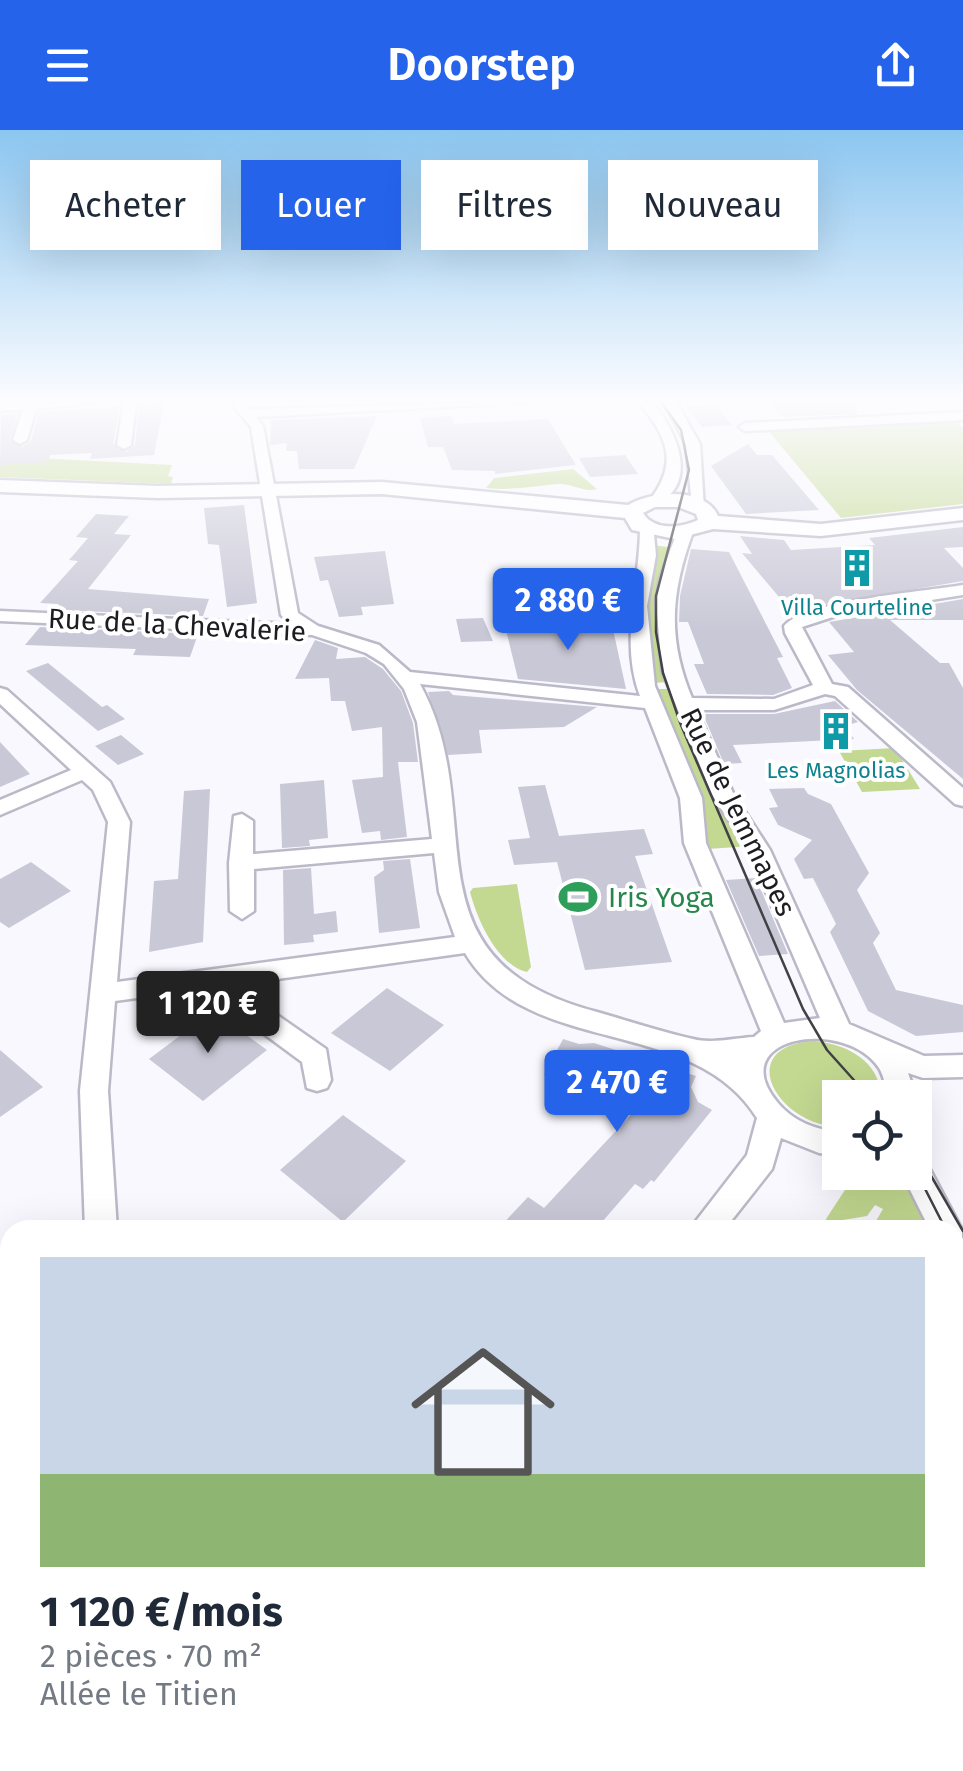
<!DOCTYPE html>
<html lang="fr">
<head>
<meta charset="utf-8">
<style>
	:root { --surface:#fff; --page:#f6f6f7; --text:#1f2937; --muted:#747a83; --line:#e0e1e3; --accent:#2563eb }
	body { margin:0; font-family:"Fira Sans",sans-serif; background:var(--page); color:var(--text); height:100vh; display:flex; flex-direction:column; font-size:38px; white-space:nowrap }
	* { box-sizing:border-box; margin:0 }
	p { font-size:32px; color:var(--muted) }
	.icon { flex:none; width:55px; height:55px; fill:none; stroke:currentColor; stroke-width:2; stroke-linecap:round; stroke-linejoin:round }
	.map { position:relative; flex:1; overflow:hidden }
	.details { position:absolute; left:0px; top:1090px; width:965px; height:552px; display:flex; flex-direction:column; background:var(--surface); border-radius:30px 30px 0 0; box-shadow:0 10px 40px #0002 }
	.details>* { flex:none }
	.top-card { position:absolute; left:30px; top:30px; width:905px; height:90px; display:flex; gap:20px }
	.fabs { position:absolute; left:822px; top:950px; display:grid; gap:20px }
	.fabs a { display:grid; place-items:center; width:110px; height:110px; border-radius:0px; background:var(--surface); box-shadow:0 10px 40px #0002; font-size:50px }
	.price { position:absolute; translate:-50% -85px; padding:0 22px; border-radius:10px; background:var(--accent); color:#fff; font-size:32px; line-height:65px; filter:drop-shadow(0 2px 5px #0008) }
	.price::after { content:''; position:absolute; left:50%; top:60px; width:30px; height:22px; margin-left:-15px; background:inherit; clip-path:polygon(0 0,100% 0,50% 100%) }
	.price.current { background:#222; color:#fff }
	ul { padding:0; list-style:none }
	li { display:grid; align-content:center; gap:20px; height:530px; padding:0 40px }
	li+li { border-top:2px solid var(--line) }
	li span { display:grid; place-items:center; height:310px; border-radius:0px; color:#555 }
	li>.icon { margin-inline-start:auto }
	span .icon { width:180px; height:180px; fill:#fffc; stroke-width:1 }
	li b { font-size:42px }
	.tag { padding:0 35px; border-radius:0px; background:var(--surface); box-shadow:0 10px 40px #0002; font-size:35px; line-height:90px }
	.tag.current { background:var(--accent); color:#fff }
	header { display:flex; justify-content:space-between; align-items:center; height:130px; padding:0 40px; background:var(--accent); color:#fff; font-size:45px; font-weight:600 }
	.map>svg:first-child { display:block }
	.green { fill:#c3d991 }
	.building { fill:#c9c8d6 }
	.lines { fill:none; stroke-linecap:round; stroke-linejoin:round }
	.street-casing { stroke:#bbb9c7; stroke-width:5 }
	.secondary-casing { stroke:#bbb9c7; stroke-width:5 }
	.street { fill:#fff; fill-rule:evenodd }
	.secondary { fill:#fff; fill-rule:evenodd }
	.tram { stroke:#414146; stroke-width:2.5 }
	.labels { text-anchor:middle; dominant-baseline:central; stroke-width:8; stroke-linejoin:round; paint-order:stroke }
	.far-culture-label { font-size:22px; fill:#0d838f; stroke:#fff }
	.street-label { font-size:28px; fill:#1c1c21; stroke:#fff }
	.leisure-label { font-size:28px; fill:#27864d; stroke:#fff; text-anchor:start }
</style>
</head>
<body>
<header><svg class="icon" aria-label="menu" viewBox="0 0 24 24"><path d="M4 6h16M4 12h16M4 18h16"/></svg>Doorstep<svg class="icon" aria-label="share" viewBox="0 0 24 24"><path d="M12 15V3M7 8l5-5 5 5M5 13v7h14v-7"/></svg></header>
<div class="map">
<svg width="963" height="1641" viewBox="0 0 963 1641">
	<rect width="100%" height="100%" fill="#f8f8fe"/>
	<!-- green -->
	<path class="green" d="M 952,288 L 963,297 L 963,374 L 841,388 L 766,298 Z
		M 0,326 L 172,335 L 168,346 L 173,347 L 171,354 L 0,347 Z
		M 573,339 L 597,359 C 583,363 573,353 558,354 C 533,356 512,361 486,358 L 494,348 Z
		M 652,415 L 675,418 L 671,552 L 650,553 L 643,508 Z
		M 650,559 L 673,559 L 753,716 L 707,719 Z
		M 895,618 L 920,659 L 862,662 L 839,621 Z
		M 517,754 L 531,837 L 527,842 C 497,835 477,789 470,762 L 473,758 Z
		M 814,911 C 847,914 880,931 881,967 L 840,968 L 840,997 C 777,996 732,916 814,911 Z
		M 856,1043 L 900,1043 L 906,1047 L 930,1100 L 849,1100 L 876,1091 L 883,1079 L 875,1075 L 867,1086 L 843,1090 L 835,1100 L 827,1100 L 826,1089 Z"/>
	<!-- building -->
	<path class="building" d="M 769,272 L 857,272 L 857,284 L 783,287 Z
		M 164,273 L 154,325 L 90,329 L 92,323 L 50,325 L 48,332 L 0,335 L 1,285 L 18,283 L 10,311 L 22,317 L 31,311 L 39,282 L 120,276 L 113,314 L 126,322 L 135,315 L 139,275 Z
		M 715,275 L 732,295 L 702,297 L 686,276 Z
		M 377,286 L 354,339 L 299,339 L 297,321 L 286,321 L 287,313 L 270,315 L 271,290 Z
		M 451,286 L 454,294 L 548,289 L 576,335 L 495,344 L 495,341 L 452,340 L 443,317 L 428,317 L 420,288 Z
		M 748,314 L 757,325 L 772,325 L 819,380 L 746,384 L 711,336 Z
		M 625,325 L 638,344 L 590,347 L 579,328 Z
		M 244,375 L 257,473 L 227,477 L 219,415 L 208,414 L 204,378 Z
		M 96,384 L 129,386 L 114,404 L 131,405 L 88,459 L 209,469 L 203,486 L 54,480 L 59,474 L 40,473 L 78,431 L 69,430 L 88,408 L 76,407 Z
		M 963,397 L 963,417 L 944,418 L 963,438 L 963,451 L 790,480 L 742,423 L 752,424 L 740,406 L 784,410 L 791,420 L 875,415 L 869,408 Z
		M 691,419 L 729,422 L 783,527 L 777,528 L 792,558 L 773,565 L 707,564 L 694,534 L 704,534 L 688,492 L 679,492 L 680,466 Z
		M 385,421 L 394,474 L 361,477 L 363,485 L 339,487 L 328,450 L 320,451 L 314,427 Z
		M 963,469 L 963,490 L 890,490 L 940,533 L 949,533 L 963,558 L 963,649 L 857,560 L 828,525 L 854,522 L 829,492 Z
		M 483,488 L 493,511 L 461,512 L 456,489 Z
		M 571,490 L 611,490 L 626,559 L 518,549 L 505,496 L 572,493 Z
		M 40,497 L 198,504 L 190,527 L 133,525 L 136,519 L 25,515 Z
		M 315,510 L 338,518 L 336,529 L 365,527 L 383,539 L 401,561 L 413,593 L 418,632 L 398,632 L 407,707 L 381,710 L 380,701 L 362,703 L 352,650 L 383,647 L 382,597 L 352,601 L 345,571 L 331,571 L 329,548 L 295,549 Z
		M 48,533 L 102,577 L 107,575 L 125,589 L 98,601 L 26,541 Z
		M 449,561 L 453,565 L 597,577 L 564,597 L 479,600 L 482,623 L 448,625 L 428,562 Z
		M 835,571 L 858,592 L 845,596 L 854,609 L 733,615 L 742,633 L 724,634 L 703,584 L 774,584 Z
		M 121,605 L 144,624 L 118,635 L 95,616 Z
		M 0,612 L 30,644 L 0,657 Z
		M 324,650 L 328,708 L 309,710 L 310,716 L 282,718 L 280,654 Z
		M 545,655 L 559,706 L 644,699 L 653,724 L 635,726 L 672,832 L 585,840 L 557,732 L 514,735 L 508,710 L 530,708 L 518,657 Z
		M 804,658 L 808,664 L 831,674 L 869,743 L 857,760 L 880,803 L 873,813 L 896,860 L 963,875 L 963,902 L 916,906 L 868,881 L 830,802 L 836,794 L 813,748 L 804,749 L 794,729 L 812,710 L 778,695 L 769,678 L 778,677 L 769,659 Z
		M 210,659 L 203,812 L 149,822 L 154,751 L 178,749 L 184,661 Z
		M 410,729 L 420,798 L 379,803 L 374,747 L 384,740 L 383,731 Z
		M 31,732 L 71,761 L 9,798 L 0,792 L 0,749 Z
		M 311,738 L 314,784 L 336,781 L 338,802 L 313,805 L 314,812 L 284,815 L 283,740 Z
		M 756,748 L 788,824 L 759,826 L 726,750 Z
		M 387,858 L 444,895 L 390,941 L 331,903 Z
		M 213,881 L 267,920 L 203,971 L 149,929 Z
		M 563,909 L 579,914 L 594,913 L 696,946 L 691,957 L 698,972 L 712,980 L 654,1052 L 651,1050 L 643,1059 L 635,1054 L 595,1100 L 497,1100 L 528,1067 L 544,1078 L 640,975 L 544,945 Z
		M 0,920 L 43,957 L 0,987 Z
		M 343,985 L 406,1031 L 343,1092 L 280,1040 Z"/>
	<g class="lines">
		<!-- street casing -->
		<g class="street-casing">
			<path id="street" d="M 97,272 L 36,279 L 27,310 L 20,314 L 13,310 L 23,279 L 0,281 L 0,273 Z
				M 124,272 L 136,272 L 131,315 L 124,319 L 117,315 Z
				M 243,272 L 249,279 L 538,272 L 256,287 L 263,296 L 298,483 L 318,496 L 379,515 L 410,542 L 640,566 C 619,511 640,453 640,398 L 653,395 L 656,425 L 647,476 L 655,556 L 702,668 L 706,713 L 784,893 L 820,888 L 748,720 L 711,663 L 662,540 L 656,472 L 660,448 L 677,402 L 685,397 L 693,402 C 671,462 667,508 692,568 L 774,569 L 813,555 L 785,503 L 784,496 C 805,471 927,461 963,455 L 963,465 L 842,484 L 802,497 L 832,554 L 848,557 L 963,658 L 963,676 L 955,674 L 835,566 L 825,564 L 774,580 L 697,580 L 733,663 L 770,720 L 849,894 L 924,926 L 963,925 L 963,947 L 923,948 L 908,943 L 917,968 L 915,972 L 915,968 L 889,968 C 886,959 884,946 879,938 C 844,886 722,907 778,973 C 794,992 817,1000 840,1002 L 840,1026 L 819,1023 L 781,1008 L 772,1039 L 724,1100 L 689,1100 L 747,1025 L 757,988 C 693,884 528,929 465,823 L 234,855 L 326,919 L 331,950 L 327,958 L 317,961 L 307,958 L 302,932 L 203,859 L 115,871 L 108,961 L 117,1100 L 85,1100 L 80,961 L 108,692 L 93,660 L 82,650 L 0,685 L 0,670 L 71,640 L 0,574 L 0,558 L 7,560 L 110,652 L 130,692 L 117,852 L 455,807 L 439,762 L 434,723 L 254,739 L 254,781 L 242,789 L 230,781 L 229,733 L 234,686 L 242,684 L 253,691 L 253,724 L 432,709 L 417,592 L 404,559 L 384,534 L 366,523 L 312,505 L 0,491 L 0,481 L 291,494 L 281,485 L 251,297 L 231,273 ZM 420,554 L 645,578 L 680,668 L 684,713 L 761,901 L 754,907 C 735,908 711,914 693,909 C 661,902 629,891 597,882 C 396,829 493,686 420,554 Z
				M 639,272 L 652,272 C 676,300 700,352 657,374 L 650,370 C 679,332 667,307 639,272 Z
				M 664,272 L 676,272 L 700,314 L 704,379 L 692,376 L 686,314 Z
				M 963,282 L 963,290 L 745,301 L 739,297 L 745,293 Z
				M 915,1028 L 926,1032 L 962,1100 L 963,1150 L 955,1147 L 955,1100 L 930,1100 L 901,1042 L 915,1042 Z
				M 36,1632 L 152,1632 L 148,1641 L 35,1641 Z"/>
		</g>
		<!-- secondary casing -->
		<g class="secondary-casing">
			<path id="secondary" d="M 0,350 L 158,356 L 382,352 L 628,375 C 651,361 705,356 718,386 L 821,394 L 963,378 L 963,390 L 821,406 L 713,399 L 675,409 L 632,400 L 625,388 L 382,364 L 158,368 L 0,362 ZM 655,377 L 678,377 L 696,384 L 698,390 C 681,398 654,401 643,383 Z"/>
		</g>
		<!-- street -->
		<use href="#street" class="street"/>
		<!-- secondary -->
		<use href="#secondary" class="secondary"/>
		<!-- tram -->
		<path class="tram" d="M 661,272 L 681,300 L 689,340 L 656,466 L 656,502 L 663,543 L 681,595 L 803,879 L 827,920 L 870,968
			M 915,1018 L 963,1101
			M 918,1045 L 946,1100
			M 955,1118 L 963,1135"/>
	</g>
	<!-- sky -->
	<linearGradient id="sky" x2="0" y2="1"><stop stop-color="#8cc6f0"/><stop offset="0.54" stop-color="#fcfcff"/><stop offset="1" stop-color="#fcfcff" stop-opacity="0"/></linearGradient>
	<rect width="963" height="502" fill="url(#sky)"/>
	<!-- icons -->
	<defs>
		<g id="building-bare" transform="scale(3)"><path d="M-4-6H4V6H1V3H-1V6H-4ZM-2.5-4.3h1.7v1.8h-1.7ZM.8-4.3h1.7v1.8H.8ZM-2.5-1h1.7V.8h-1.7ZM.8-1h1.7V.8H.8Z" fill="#0f9aa8" stroke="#fff" stroke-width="2.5" paint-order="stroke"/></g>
		<g id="stadium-bare" transform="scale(3)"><path d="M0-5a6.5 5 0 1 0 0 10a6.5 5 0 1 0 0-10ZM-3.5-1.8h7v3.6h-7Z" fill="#2e9e5b" stroke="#fff" stroke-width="2.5" paint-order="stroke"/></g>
	</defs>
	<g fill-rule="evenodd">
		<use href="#building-bare" x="857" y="438"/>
		<use href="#building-bare" x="836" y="601"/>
		<use href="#stadium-bare" x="578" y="767"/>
	</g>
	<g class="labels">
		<!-- far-culture labels -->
		<g class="far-culture-label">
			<text x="857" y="477">Villa Courteline</text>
			<text x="836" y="640">Les Magnolias</text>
		</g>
		<!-- street labels -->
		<g class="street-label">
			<text transform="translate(177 495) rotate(3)">Rue de la Chevalerie</text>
			<text transform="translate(738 682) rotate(64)">Rue de Jemmapes</text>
		</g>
		<!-- leisure labels -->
		<g class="leisure-label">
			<text x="608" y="767">Iris Yoga</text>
		</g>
	</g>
</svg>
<div class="fabs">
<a><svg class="icon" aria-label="locate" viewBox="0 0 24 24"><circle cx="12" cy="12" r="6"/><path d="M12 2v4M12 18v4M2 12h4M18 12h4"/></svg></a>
</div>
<b class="price" style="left:568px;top:523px">2 880 €</b>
<b class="price current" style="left:208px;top:926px">1 120 €</b>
<b class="price" style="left:617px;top:1005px">2 470 €</b>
<div class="top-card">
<a class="tag">Acheter</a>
<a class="tag current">Louer</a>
<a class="tag">Filtres</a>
<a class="tag">Nouveau</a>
</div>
<section class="details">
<ul>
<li><span style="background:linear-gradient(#c9d6e8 70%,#8fb573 0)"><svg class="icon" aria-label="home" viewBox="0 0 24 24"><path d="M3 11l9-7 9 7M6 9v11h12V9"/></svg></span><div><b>1 120 €/mois</b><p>2 pièces · 70 m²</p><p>Allée le Titien</p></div></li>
</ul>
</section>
</div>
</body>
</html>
